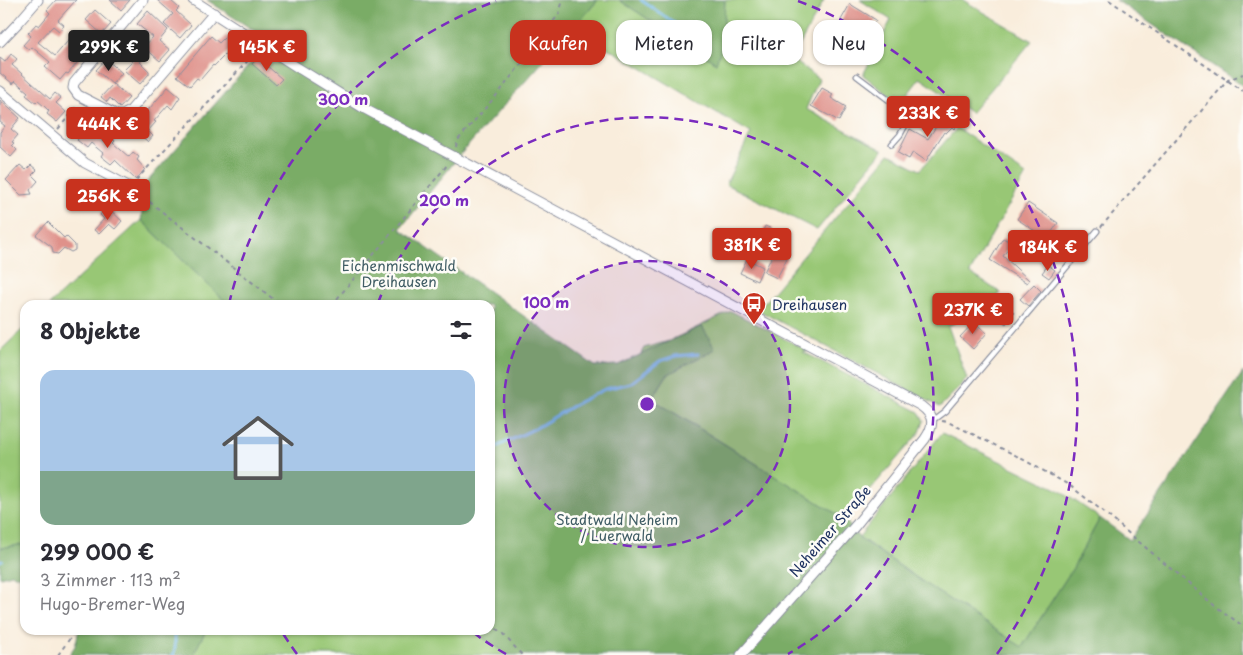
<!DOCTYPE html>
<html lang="de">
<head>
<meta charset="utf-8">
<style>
	:root { --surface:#fff; --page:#f7f7f7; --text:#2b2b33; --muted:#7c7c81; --accent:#c8321e }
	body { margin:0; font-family:"Playpen Sans",sans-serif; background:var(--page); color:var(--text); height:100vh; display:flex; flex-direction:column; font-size:19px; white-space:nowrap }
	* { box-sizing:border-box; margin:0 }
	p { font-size:16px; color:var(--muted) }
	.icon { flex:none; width:28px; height:28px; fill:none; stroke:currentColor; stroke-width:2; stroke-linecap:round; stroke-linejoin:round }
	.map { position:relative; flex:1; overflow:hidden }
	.side { position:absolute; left:20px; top:300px; width:475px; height:335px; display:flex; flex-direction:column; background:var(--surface); border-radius:15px; box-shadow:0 1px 4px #0004 }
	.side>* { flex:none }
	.guide { position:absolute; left:510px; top:20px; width:475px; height:45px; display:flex; gap:10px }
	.price { position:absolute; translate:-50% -42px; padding:0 11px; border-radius:5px; background:var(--accent); color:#fff; font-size:16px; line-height:32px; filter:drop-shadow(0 1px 2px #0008) }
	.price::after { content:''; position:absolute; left:50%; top:30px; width:15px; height:11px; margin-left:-8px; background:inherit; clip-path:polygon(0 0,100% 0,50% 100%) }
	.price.selected { background:#222; color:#fff }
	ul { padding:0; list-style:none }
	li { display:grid; align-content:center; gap:10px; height:265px; padding:0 20px }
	li span { display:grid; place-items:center; height:155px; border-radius:15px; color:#555 }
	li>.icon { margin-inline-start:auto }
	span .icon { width:90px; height:90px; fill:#fffc; stroke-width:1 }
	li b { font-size:21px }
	h2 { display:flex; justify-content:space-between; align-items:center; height:60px; padding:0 20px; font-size:21px }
	.tag { padding:0 18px; border-radius:15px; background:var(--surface); box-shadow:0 1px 4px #0004; font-size:18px; line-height:45px }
	.tag.selected { background:var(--accent); color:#fff }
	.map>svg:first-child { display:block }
	.green { fill:#98c775; stroke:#5a7b6a }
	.forest { fill:#7aac66; stroke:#4a6e62 }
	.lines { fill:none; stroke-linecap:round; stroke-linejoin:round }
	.stream { stroke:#73b7e9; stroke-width:3 }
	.building { fill:#df918a }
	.service-casing { stroke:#8a8e9d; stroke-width:7 }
	.minor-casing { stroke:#8a8e9d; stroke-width:11 }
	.path { stroke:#8a8e9d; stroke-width:2; stroke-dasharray:4 4; stroke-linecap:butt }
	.service { stroke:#fff; stroke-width:4.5 }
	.minor { stroke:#fff; stroke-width:9 }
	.ring { fill:none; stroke:#7b2cbf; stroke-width:2.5; stroke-dasharray:9 6 }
	.labels { text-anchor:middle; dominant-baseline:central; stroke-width:5; stroke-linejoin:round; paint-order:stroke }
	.park-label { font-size:14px; fill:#405d65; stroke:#fdfcf7 }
	.poi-label { font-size:14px; fill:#1b2f5e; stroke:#fdfcf7; text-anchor:start }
	.street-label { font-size:14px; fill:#1b2f5e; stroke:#fdfcf7 }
	.centre { fill:#7b2cbf; stroke:#fdfcf7; stroke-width:2.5 }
	.ring-label { font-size:15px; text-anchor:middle; font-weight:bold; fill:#7b2cbf; stroke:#fdfcf7; stroke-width:5; stroke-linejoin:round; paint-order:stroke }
</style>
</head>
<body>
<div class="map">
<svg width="1243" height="655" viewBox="0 0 1243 655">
	<rect width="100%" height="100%" fill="#fdfcf7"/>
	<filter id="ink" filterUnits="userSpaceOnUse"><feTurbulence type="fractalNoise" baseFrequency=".02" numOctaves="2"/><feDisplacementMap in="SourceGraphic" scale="10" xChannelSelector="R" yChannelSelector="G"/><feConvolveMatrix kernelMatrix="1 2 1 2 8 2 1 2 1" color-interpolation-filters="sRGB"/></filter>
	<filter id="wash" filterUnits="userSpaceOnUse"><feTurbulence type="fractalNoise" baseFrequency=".0096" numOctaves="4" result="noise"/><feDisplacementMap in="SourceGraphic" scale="20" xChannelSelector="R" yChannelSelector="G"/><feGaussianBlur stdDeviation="1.12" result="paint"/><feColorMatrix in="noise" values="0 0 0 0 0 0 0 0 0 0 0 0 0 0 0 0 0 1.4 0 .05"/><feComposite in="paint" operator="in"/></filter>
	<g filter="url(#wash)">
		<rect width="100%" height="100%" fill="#f9eddc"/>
		<!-- green -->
		<path class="green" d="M 598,0 L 619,0 L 716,63 L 725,2 L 723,0 L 824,0 L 792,59 L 819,79 L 806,109 L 883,150 L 817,230 L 726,184 L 751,133 L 574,28 Z
			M 860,0 L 963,0 L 1032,41 L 971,113 L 920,78 L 900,104 L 863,75 L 891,20 Z
			M 957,128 L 1026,175 L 970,273 L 1001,293 L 981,311 L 948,326 L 967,379 L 940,407 L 758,310 L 889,154 L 920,170 Z
			M 141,220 L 229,305 L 49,305 Z
			M 731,311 L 808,351 L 803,352 L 919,412 L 924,421 L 920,432 L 845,519 L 652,399 L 667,375 L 665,367 L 490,630 L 644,348 L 669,341 Z
			M 25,327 L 25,544 L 0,548 L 0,351 Z
			M 942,433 L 1059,490 L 1100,518 L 1073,568 L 1022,647 L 930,587 L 859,537 Z
			M 206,630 L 471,630 L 509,655 L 193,655 Z"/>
		<!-- forest -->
		<path class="forest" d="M 207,0 L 598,0 L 465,149 L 400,229 L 595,366 L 618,365 L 702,326 L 715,349 L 667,375 L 652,399 L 845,519 L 859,538 L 930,587 L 1022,647 L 1073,568 L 1100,518 L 1130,540 L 1243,372 L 1243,655 L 509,655 L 471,630 L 490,630 L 490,305 L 229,305 L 141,220 L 146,183 L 270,41 Z
			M 619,0 L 723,0 L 725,1 L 723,43 L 716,63 Z
			M 1116,0 L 1243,0 L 1243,86 Z
			M 25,544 L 25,578 L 12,574 L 0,577 L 0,548 Z
			M 79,630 L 206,630 L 193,655 L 69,655 L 75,646 Z"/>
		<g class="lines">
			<!-- stream -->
			<path class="stream" d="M 641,0 L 704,44
				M 490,450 L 536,428 L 579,402 L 605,389 L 631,383 L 660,361 L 676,356 L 698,354
				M 0,561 L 2,560
				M 173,655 L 175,649 L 175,630"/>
		</g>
		<g id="blocks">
			<!-- building -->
			<path class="building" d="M 56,0 L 76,0 L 58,20 L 64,25 L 59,31 L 53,26 L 38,42 L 55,56 L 74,34 L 89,48 L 68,74 L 66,73 L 60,80 L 45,67 L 50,62 L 32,47 L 29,50 L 23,45 L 31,36 L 28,33 L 36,24 L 39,26 L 50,13 L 47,10 Z
				M 110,0 L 130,0 L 121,10 Z
				M 157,0 L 170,0 L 179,8 L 176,11 L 191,25 L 180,38 L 164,24 L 173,14 Z
				M 850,4 L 876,20 L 866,36 L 841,20 Z
				M 95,10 L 111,24 L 102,34 L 86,20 Z
				M 148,11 L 168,30 L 159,41 L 170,50 L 160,61 L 144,47 L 153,37 L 137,24 Z
				M 211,36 L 219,43 L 226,36 L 249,55 L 243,62 L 230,50 L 214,66 L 213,65 L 200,80 L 197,78 L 190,86 L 177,76 Z
				M 127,38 L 146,55 L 140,62 L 149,71 L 149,74 L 140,84 L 124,70 L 133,61 L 117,47 Z
				M 11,54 L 17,59 L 12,65 L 50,99 L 55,93 L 61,98 L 56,103 L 66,112 L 57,122 L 47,114 L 49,111 L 44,106 L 38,101 L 36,103 L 26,95 L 28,92 L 15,81 L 13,84 L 0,73 L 0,58 L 5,62 Z
				M 258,58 L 282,79 L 276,85 L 252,64 Z
				M 106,59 L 122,73 L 112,84 L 96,70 Z
				M 113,84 L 129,98 L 120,108 L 110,98 L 107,102 L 101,97 Z
				M 168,87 L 180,97 L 172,109 L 168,105 L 154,121 L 156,122 L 148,131 L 153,136 L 148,142 L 135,130 L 140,125 L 137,123 Z
				M 822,88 L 833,94 L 831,98 L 846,107 L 839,121 L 811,106 Z
				M 0,100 L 20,118 L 11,129 L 18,135 L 12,142 L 14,143 L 12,145 L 17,150 L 11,157 L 0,147 L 0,132 L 5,126 L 0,122 Z
				M 949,110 L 961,121 L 954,129 L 952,127 L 946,133 L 944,132 L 926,161 L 913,152 L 909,159 L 898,153 L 910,129 L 928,139 L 937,125 Z
				M 78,114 L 90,124 L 85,125 L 104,142 L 109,136 L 115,141 L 113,143 L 129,157 L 133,152 L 139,157 L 137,160 L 145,169 L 136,180 L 115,160 L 111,164 L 101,156 L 103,153 L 91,143 L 87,148 L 77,140 L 80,137 L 74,132 L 79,126 L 73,121 Z
				M 20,165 L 26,170 L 31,165 L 37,170 L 32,175 L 38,181 L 30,190 L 32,194 L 21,195 L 6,180 Z
				M 1028,203 L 1058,223 L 1047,239 L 1017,219 Z
				M 107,207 L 122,221 L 115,229 L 109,224 L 99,234 L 94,230 L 104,219 L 100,215 Z
				M 48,222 L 64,238 L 66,236 L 75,245 L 75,250 L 71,252 L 64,248 L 58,254 L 53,253 L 52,247 L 36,235 Z
				M 765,226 L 772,229 L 769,237 L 762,233 Z
				M 1003,238 L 1012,243 L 1003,256 L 1029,280 L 1027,283 L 990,260 Z
				M 776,248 L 789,254 L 777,278 L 764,272 Z
				M 747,259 L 763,267 L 757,281 L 740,273 Z
				M 1048,265 L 1055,270 L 1049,278 L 1042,273 Z
				M 1034,284 L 1041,291 L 1028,306 L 1020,299 Z
				M 1000,302 L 1014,312 L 1006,324 L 992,314 Z
				M 974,322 L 987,333 L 973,349 L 960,337 Z"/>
		</g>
	</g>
	<g filter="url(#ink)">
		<use href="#blocks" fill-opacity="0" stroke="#8a8e9d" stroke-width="1"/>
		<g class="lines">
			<!-- service casing -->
			<g class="service-casing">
				<path id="service" d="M 857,76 L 902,110 L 906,124 L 900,135 L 892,144
					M 933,420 L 945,411 L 1097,231"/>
			</g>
			<!-- minor casing -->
			<g class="minor-casing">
				<path id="minor" d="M 143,0 L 74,83 L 73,88 L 78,95 L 117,115 L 123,115 L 130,111 L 214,13
					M 193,0 L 295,66 L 363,108 L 843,364 L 921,406 C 935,416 934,426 925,439 L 856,525 L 741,655
					M 0,42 L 18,23 L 38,0
					M 0,91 L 85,163 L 130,187"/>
			</g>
			<!-- path -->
			<path class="path" d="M 1109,0 L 1243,91
				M 58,129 L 78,106
				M 456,147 L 457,141 L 501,90 L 559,14 L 563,0
				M 136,180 L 256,52
				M 137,192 L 281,305
				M 1101,227 L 1228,80 L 1243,74
				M 332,305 L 448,164
				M 942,421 L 948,422 L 1015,455 L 1069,485 L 1100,509 L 1215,606 L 1243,626
				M 490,624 L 503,634 L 522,655
				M 58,655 L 76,630"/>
			<!-- service -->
			<use href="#service" class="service"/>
			<!-- minor -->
			<use href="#minor" class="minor"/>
		</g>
	</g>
	<!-- distance rings -->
	<circle cx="647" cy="404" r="143" fill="#7b2cbf" fill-opacity=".12"/>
	<g class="ring">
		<circle cx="647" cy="404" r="143"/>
		<path d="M506 654A287 287 0 0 1 470 630M378 303A287 287 0 1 1 788 654"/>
		<path d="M297 654A430 430 0 0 1 282 632M229 304A430 430 0 0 1 496 1M798 1A430 430 0 0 1 997 654"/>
	</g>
	<!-- icons -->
	<defs>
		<g id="bus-pin" transform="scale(1.25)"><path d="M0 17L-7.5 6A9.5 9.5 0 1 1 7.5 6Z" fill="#c8321e" stroke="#fdfcf7"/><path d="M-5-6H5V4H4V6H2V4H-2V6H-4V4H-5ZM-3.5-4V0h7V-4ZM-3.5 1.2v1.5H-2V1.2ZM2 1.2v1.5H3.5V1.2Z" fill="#fff"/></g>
	</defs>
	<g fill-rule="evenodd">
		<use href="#bus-pin" x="754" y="304"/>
	</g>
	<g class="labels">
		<!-- park labels -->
		<g class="park-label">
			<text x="399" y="265">Eichenmischwald<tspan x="399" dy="16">Dreihausen</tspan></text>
			<text x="617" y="519">Stadtwald Neheim<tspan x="617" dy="16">/ Luerwald</tspan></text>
		</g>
		<!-- poi labels -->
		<g class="poi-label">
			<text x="772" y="304">Dreihausen</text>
		</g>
		<!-- street labels -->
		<g class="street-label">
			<text transform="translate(830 531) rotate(-49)">Neheimer Straße</text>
		</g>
	</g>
	<circle cx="647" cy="404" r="8" class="centre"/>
	<g class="ring-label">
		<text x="343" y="105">300 m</text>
		<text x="444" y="206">200 m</text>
		<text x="546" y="308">100 m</text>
	</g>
</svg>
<b class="price selected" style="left:109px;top:72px">299K €</b>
<b class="price" style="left:267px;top:72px">145K €</b>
<b class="price" style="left:928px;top:138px">233K €</b>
<b class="price" style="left:108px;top:149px">444K €</b>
<b class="price" style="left:108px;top:221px">256K €</b>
<b class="price" style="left:752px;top:270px">381K €</b>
<b class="price" style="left:1048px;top:272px">184K €</b>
<b class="price" style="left:973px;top:335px">237K €</b>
<div class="guide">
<a class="tag selected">Kaufen</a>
<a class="tag">Mieten</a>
<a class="tag">Filter</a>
<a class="tag">Neu</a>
</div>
<section class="side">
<h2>8 Objekte<svg class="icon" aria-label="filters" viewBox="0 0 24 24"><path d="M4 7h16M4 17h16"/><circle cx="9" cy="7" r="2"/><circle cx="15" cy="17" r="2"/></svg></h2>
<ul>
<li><span style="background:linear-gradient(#a9c7e8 65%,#7fa58c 0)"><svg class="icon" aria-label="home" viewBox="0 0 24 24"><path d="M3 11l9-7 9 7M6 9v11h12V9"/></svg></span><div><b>299 000 €</b><p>3 Zimmer · 113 m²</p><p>Hugo-Bremer-Weg</p></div></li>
</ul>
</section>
</div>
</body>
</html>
